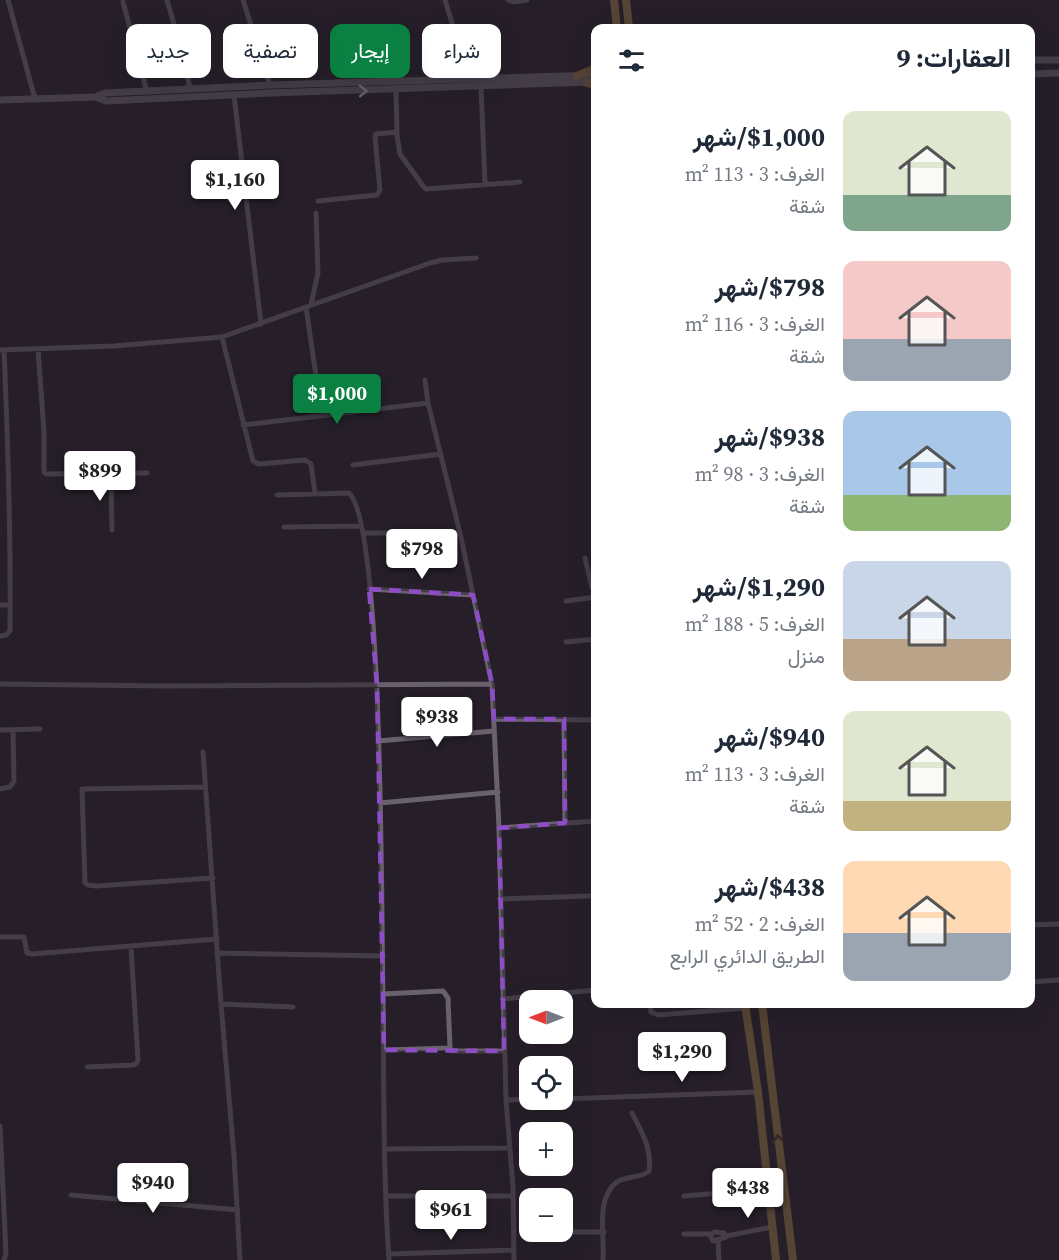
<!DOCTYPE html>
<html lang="ar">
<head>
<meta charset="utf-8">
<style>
  body { margin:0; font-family:"Source Serif 4",Vazirmatn,serif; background:#f2f2f3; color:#1f2937; direction:rtl; height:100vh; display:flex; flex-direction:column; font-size:22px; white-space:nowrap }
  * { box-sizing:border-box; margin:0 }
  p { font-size:20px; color:#747a83 }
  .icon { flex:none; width:33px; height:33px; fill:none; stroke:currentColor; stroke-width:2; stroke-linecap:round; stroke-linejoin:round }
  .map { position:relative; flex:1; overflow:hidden; direction:ltr }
  .drawer { position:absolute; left:591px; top:24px; width:444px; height:984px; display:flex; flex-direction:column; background:#fff; border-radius:12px; box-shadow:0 6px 24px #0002; direction:rtl }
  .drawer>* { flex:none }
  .top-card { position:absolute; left:18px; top:24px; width:483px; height:54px; direction:rtl; display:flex; gap:12px }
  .needle { width:39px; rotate:270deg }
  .fabs { position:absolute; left:519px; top:990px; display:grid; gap:12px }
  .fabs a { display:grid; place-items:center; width:54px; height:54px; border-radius:12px; background:#fff; box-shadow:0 6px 24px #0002; font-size:30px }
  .price { position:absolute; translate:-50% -51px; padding:0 14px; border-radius:6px; background:#fff; color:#222; font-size:20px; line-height:39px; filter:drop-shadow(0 2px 3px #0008) }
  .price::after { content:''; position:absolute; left:50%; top:36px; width:18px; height:14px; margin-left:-9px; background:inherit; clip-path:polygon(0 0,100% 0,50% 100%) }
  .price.current { background:#0b8043; color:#fff }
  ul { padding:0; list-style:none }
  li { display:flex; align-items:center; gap:18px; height:150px; padding:0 24px }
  li span { display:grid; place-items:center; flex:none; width:168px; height:120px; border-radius:12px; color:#555 }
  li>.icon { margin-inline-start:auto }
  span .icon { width:72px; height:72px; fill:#fffc; stroke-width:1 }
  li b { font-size:26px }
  h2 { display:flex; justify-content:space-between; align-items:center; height:72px; padding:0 24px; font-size:26px }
  .chip { padding:0 21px; border-radius:12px; background:#fff; box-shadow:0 6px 24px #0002; font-size:21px; line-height:54px }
  .chip.current { background:#0b8043; color:#fff }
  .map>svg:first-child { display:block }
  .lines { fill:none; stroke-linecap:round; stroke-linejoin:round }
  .minor { stroke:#69626d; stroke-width:5 }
  .secondary { stroke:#69626d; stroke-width:7 }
  .primary { stroke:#907142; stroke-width:8 }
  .oneway { stroke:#b5b0b8 }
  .oneway2 { stroke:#413323 }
  .marked { fill:none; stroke:#8d4dc4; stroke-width:4.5; stroke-dasharray:12 8; stroke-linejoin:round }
</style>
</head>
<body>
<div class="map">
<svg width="1059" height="1260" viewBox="0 0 1059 1260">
  <rect width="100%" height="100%" fill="#261f29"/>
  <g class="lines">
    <!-- minor -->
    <path class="minor" d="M8,0L35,99
      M167,0L184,59L190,89
      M243,0L270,85
      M445,0L469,79
      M508,0L514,2L527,0
      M123,2L147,92
      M481,87L485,184
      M396,90L397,136L400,154L423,186L426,189L520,182
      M234,95L261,324
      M318,201L377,195L380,190L375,137L376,134L397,132
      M311,305L318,273L316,213
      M306,307L317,383
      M222,337L253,461L259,464L305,460L311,464L315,493
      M38,349L44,432V472L46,474L147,473
      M0,350L114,346L222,337L430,263L442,260L476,258
      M425,380L428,403L460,533L492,684L499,828L506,1100L513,1187L514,1260
      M243,425L428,403
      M353,465L441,454
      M111,474L112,530
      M277,495L349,493C384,524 381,928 383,997C384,1084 383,1173 389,1260
      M284,527L361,526
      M363,533H460
      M585,558L592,588L596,589
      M369,589L473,595
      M566,601L596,597
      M0,605H10
      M0,636L6,635L10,631C11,537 8,444 4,350
      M566,642L596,639
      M0,684L166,686L492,684
      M494,719L596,720
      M564,719L565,823
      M0,730L40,729
      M378,741L494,731
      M203,752L221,1004L234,1156L240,1260
      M205,787L82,789L85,883L88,885L96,886L213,878
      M0,789L10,787L14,781L13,730
      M380,803L498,792
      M499,828L596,821
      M500,899L589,896
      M1030,925L1059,924
      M0,937H24L27,953L32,954L217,939
      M217,953L383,956
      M1030,982L1059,980
      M383,994L443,991L448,998L450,1048L452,1051H504
      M503,999L596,990
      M221,1004L293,1007
      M650,1004L651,1012L658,1015L746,1008
      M384,1050L450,1048
      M87,1067L132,1065L136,1064L138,1060L131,947
      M562,1099L758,1092
      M506,1100L530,1099
      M0,1126L6,1253L4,1260
      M386,1149L510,1148
      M71,1195L238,1210
      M387,1196H513
      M684,1196L768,1189
      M574,1232H604
      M715,1232L724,1233L726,1237L713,1241L710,1235Z
      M684,1234H711
      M726,1236L772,1227
      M718,1241L719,1260
      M388,1254L514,1250
      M603,1260C605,1236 595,1198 617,1182C627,1175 640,1179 649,1171C652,1149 642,1132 632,1113"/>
    <!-- secondary -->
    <path class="secondary" d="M1030,60H1059
      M1030,74L1059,73
      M95,97L105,93L270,85L596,75
      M0,100L95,97L106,101L270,93L590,82"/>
    <!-- primary -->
    <path class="primary" d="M614,0L617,28
      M626,0L629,28
      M577,76L596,68
      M587,83L596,85
      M745,1004L758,1092L776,1260
      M762,1004L793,1260"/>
  </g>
  <!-- one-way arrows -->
  <defs><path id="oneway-chevron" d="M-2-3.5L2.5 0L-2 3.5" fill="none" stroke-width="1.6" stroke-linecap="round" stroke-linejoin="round" transform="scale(1.5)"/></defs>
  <use class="oneway" href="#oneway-chevron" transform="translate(363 91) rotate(-1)"/>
  <use class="oneway2" href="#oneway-chevron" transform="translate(778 1139) rotate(-97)"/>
  <!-- marked area -->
  <path d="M0 0H1059V1260H0ZM369,589L473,595L492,684L494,719H564L565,823L499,828L504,1051L384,1050L377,684Z" fill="#261f29" fill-opacity=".55" fill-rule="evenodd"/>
  <path class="marked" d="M369,589L473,595L492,684L494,719H564L565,823L499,828L504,1051L384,1050L377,684Z"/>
</svg>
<div class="fabs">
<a><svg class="needle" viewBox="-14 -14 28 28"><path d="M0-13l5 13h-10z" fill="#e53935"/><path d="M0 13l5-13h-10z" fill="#747a83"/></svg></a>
<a><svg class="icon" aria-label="locate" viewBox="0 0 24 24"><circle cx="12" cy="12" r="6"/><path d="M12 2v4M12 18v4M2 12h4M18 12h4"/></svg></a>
<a>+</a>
<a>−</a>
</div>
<b class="price" style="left:235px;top:211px">$1,160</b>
<b class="price current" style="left:337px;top:425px">$1,000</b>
<b class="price" style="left:100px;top:502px">$899</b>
<b class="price" style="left:422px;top:580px">$798</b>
<b class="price" style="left:437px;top:748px">$938</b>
<b class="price" style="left:682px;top:1083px">$1,290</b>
<b class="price" style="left:153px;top:1214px">$940</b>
<b class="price" style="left:748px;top:1219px">$438</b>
<b class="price" style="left:451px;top:1241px">$961</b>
<div class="top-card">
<a class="chip">شراء</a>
<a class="chip current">إيجار</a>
<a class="chip">تصفية</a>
<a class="chip">جديد</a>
</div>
<section class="drawer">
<h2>العقارات: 9<svg class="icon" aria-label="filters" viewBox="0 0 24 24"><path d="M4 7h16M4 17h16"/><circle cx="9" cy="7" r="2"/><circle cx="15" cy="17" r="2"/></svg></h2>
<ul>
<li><span style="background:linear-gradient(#dfe7d0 70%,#7fa58c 0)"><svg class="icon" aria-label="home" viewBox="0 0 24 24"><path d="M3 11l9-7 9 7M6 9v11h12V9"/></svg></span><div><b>$1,000/شهر</b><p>الغرف: 3 · 113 m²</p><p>شقة</p></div></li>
<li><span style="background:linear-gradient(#f6c9c9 65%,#9aa5b1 0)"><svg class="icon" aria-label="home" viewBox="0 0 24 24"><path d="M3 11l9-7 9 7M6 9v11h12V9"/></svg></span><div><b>$798/شهر</b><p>الغرف: 3 · 116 m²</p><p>شقة</p></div></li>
<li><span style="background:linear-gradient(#a9c7e8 70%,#8fb573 0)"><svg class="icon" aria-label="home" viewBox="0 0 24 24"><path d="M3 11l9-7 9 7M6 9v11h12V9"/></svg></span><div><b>$938/شهر</b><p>الغرف: 3 · 98 m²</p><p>شقة</p></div></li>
<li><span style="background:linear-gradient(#c9d6e8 65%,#b9a48a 0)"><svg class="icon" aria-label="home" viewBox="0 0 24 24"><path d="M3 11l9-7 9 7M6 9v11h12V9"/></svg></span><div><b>$1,290/شهر</b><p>الغرف: 5 · 188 m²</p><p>منزل</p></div></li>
<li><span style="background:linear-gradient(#dfe7d0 75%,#c2b280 0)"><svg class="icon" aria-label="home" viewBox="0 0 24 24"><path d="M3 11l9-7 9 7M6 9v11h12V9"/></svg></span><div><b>$940/شهر</b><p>الغرف: 3 · 113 m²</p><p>شقة</p></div></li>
<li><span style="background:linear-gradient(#ffd9b3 60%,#9aa5b1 0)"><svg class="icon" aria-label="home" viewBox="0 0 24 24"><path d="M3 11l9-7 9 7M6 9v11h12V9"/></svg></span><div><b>$438/شهر</b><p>الغرف: 2 · 52 m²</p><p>الطريق الدائري الرابع</p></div></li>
</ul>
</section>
</div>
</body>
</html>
